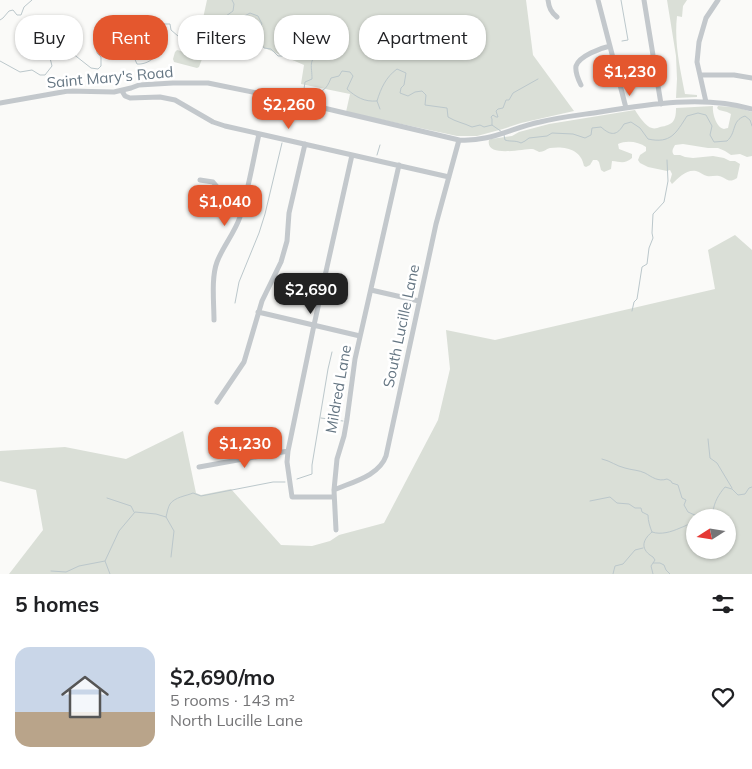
<!DOCTYPE html>
<html lang="en">
<head>
<meta charset="utf-8">
<style>
  body { margin:0; font-family:Mulish,sans-serif; background:#f6f6f6; color:#202124; height:100vh; display:flex; flex-direction:column; font-size:19px; white-space:nowrap }
  * { box-sizing:border-box; margin:0 }
  p { font-size:16px; color:#757577 }
  .icon { flex:none; width:28px; height:28px; fill:none; stroke:currentColor; stroke-width:2; stroke-linecap:round; stroke-linejoin:round }
  .map { position:relative; height:574px; overflow:hidden }
  .panel { display:flex; flex-direction:column; background:#fff; flex:1 }
  .panel>* { flex:none }
  .hud { position:absolute; left:15px; top:15px; width:500px; height:45px; display:flex; gap:10px }
  .needle { width:32px; rotate:258deg }
  .controls { position:absolute; left:686px; top:509px; display:grid; gap:10px }
  .controls a { display:grid; place-items:center; width:50px; height:50px; border-radius:50%; background:#fff; box-shadow:0 1px 4px #0004; font-size:25px }
  .price { position:absolute; translate:-50% -42px; padding:0 11px; border-radius:10px; background:#e4572e; color:#fff; font-size:16px; line-height:32px; filter:drop-shadow(0 1px 2px #0008) }
  .price::after { content:''; position:absolute; left:50%; top:30px; width:15px; height:11px; margin-left:-8px; background:inherit; clip-path:polygon(0 0,100% 0,50% 100%) }
  .price.current { background:#222; color:#fff }
  ul { padding:0; list-style:none }
  li { display:flex; align-items:center; gap:15px; height:125px; padding:0 15px }
  li span { display:grid; place-items:center; flex:none; width:140px; height:100px; border-radius:15px; color:#555 }
  li>.icon { margin-inline-start:auto }
  span .icon { width:60px; height:60px; fill:#fffc; stroke-width:1 }
  li b { font-size:21px }
  h2 { display:flex; justify-content:space-between; align-items:center; height:60px; padding:0 15px; font-size:21px }
  .chip { padding:0 18px; border-radius:20px; background:#fff; box-shadow:0 1px 4px #0004; font-size:18px; line-height:45px }
  .chip.current { background:#e4572e; color:#fff }
  .map>svg:first-child { display:block }
  .green { fill:#dadfd7; fill-rule:evenodd }
  .lines { fill:none; stroke-linecap:round; stroke-linejoin:round }
  .stream { stroke:#bbc7cb; stroke-width:1 }
  .minor { stroke:#c3c8cc; stroke-width:5 }
  .labels { text-anchor:middle; dominant-baseline:central; stroke-width:5; stroke-linejoin:round; paint-order:stroke }
  .street-label { font-size:15px; fill:#657683; stroke:#fff }
</style>
</head>
<body>
<div class="map">
<svg width="752" height="574" viewBox="0 0 752 574">
  <rect width="100%" height="100%" fill="#fafaf8"/>
  <!-- green -->
  <path class="green" d="M207,0H526L533,55L574,111L521,123L503,129L477,136H457L346,112L350,94L301,84L304,65L241,38L200,32Z
    M667,0H687L683,6L682,17L677,16C674,43 680,68 685,94L697,95V97L676,98L677,79L676,56Z
    M177,50L200,56L202,59L199,67L197,68L174,62L173,59L175,52Z
    M713,106C712,112 716,128 724,129C725,129 726,128 728,128L731,114L727,112L719,110L717,108L718,106L736,107L752,112V156L747,157L740,154L731,155L725,151L718,148H708L683,144L675,145C673,149 671,151 674,155H680L685,157L693,158L713,156L724,158L730,161H735L740,164L737,178C728,184 727,178 719,176C715,175 711,177 707,176C703,175 700,172 696,171C687,169 678,178 672,184L670,181L672,174L670,170L667,171L648,167L640,163L638,160L640,155L646,151V147C639,142 627,140 618,144L619,149L632,154V158C625,164 621,162 612,161L611,169L604,172L601,170L599,162L597,160H593L590,165L586,167L584,166C581,149 565,146 550,148C546,149 544,152 539,152C537,151 534,149 532,149C522,149 485,158 489,140L491,139L512,136L519,132L549,124L635,110C638,115 646,127 652,128C654,129 658,128 660,127C673,125 676,121 676,108Z
    M735,235L752,250V574H9L43,530L36,490L0,481V451L65,447L126,459L183,431L196,493L201,495L231,489L281,545L312,546L330,541L339,535L384,523L438,420L450,369L446,330L495,340L715,289L708,250ZM695,518H728V550H695Z"/>
  <g class="lines">
    <!-- stream -->
    <path class="stream" d="M621,0L628,40L622,41
      M226,16L233,11L234,4L232,0
      M0,20L3,18L9,11L13,10L17,15H21L24,7L32,0
      M0,61L20,72L32,70L40,75H45L52,66L50,58L52,52L59,55L72,53L91,68L98,69L101,66V57L97,53V44L101,43L107,44L115,41L125,51L132,53L137,64C147,65 162,56 157,43C156,39 152,37 149,34L150,30L164,24H170L171,30L178,36H187L193,43L202,42L205,35L211,34L220,29L221,19L226,16C236,19 242,18 250,13L258,16L262,24L255,33L254,38L260,42L264,48L271,49L278,56H285L294,47H316L319,49V53C308,61 312,66 312,79L305,82L304,89L309,94C322,92 326,91 331,78L339,76L342,71L350,72L353,76L347,89C356,97 364,102 377,101C381,88 386,77 397,69L406,73L404,85L401,88L400,93L408,96L415,92L422,91L426,95L425,105L447,108L448,117C456,122 464,123 472,127L480,125L484,127L492,125L502,132
      M377,101L380,109
      M278,109L288,111
      M290,112L299,114
      M492,125V119L491,117L493,115L496,117H498L496,111L498,109L503,108L506,100H509L513,93L538,79
      M504,135L505,140C511,142 515,140 521,143L525,141L529,138L547,136L552,133L573,134L585,138L591,135L592,128L601,127C611,136 617,136 624,124L631,122L640,128L648,139C671,144 676,133 687,116L698,113L706,115L712,126L710,135L714,142L727,141C737,132 731,121 745,116L750,120L752,126
      M377,155L380,145
      M235,303L239,282L259,233L265,214L282,143
      M632,311L634,302L637,299L642,267L647,264L649,248L653,238L652,233L653,214L664,202L668,181L667,160
      M321,418L343,421
      M708,439L710,458L717,463L732,488
      M602,459C611,461 616,466 625,468C631,470 639,470 645,473C652,477 658,482 667,479L671,481L672,483L678,485L682,498L686,500L684,505L688,512L697,516L700,512H713C714,502 719,494 725,487L732,489L738,495L745,494L749,488L752,487
      M297,479L312,474V465L328,369L332,352
      M107,498L131,506L134,512
      M590,501L610,497L617,503L629,504L635,508H641L642,512L648,515C648,521 650,527 652,532C661,535 671,532 680,528C686,526 689,523 695,523
      M713,512L716,518
      M728,528L730,534
      M652,532C641,541 641,550 653,557L655,560L653,563H660L664,565L666,570L670,574
      M171,557L174,531L166,517C167,513 168,507 170,504C175,497 186,496 193,493L201,496L273,482H285
      M51,571L66,572L79,566L105,561
      M110,574L105,561L119,531L135,512L156,514L166,517
      M613,574L615,566L623,564L635,550L643,548
      M653,574L651,566L653,563"/>
    <!-- minor -->
    <path class="minor" d="M548,0C549,8 551,12 557,17
      M598,0L626,108
      M644,0L661,104
      M700,75H734L752,78
      M581,85C578,79 575,72 576,66C579,56 601,48 610,46
      M122,91L125,96L130,98L160,97L175,100L213,122L225,126L449,177
      M706,102L697,62L699,42L706,18L718,0
      M0,103L68,91L114,92L131,88L139,85L173,83H208L277,97L459,140C490,142 511,128 540,122C560,117 580,115 600,112C649,104 704,95 752,109
      M200,180L213,182L224,195L228,197L244,201
      M371,290L419,301
      M258,312L360,336
      M214,320C214,303 211,278 217,262C223,246 234,234 240,217C248,191 253,161 259,134
      M217,402L244,362L262,301L281,262L287,241L289,213L305,144
      M199,467L288,451
      M334,490C352,482 379,476 386,456L436,224L459,140
      M334,497H292L287,462L288,451L314,325L352,155
      M336,530L334,490L337,459L344,436L347,419L355,359L399,165"/>
  </g>
  <g class="labels">
    <!-- street labels -->
    <g class="street-label">
      <text transform="translate(110 77) rotate(-5)">Saint Mary's Road</text>
      <text transform="translate(401 326) rotate(-78)">South Lucille Lane</text>
      <text transform="translate(338 389) rotate(-80)">Mildred Lane</text>
    </g>
  </g>
</svg>
<div class="controls">
<a><svg class="needle" viewBox="-14 -14 28 28"><path d="M0-13l5 13h-10z" fill="#e53935"/><path d="M0 13l5-13h-10z" fill="#757577"/></svg></a>
</div>
<b class="price" style="left:630px;top:97px">$1,230</b>
<b class="price" style="left:289px;top:130px">$2,260</b>
<b class="price" style="left:225px;top:227px">$1,040</b>
<b class="price current" style="left:311px;top:315px">$2,690</b>
<b class="price" style="left:245px;top:469px">$1,230</b>
<div class="hud">
<a class="chip">Buy</a>
<a class="chip current">Rent</a>
<a class="chip">Filters</a>
<a class="chip">New</a>
<a class="chip">Apartment</a>
</div>
</div>
<section class="panel">
<h2>5 homes<svg class="icon" aria-label="filters" viewBox="0 0 24 24"><path d="M4 7h16M4 17h16"/><circle cx="9" cy="7" r="2"/><circle cx="15" cy="17" r="2"/></svg></h2>
<ul>
<li><span style="background:linear-gradient(#c9d6e8 65%,#b9a48a 0)"><svg class="icon" aria-label="home" viewBox="0 0 24 24"><path d="M3 11l9-7 9 7M6 9v11h12V9"/></svg></span><div><b>$2,690/mo</b><p>5 rooms · 143 m²</p><p>North Lucille Lane</p></div><svg class="icon" aria-label="heart" viewBox="0 0 24 24"><path d="M12 20l-8-8c-3-5 5-10 8-4 3-6 11-1 8 4z"/></svg></li>
</ul>
</section>
</body>
</html>
